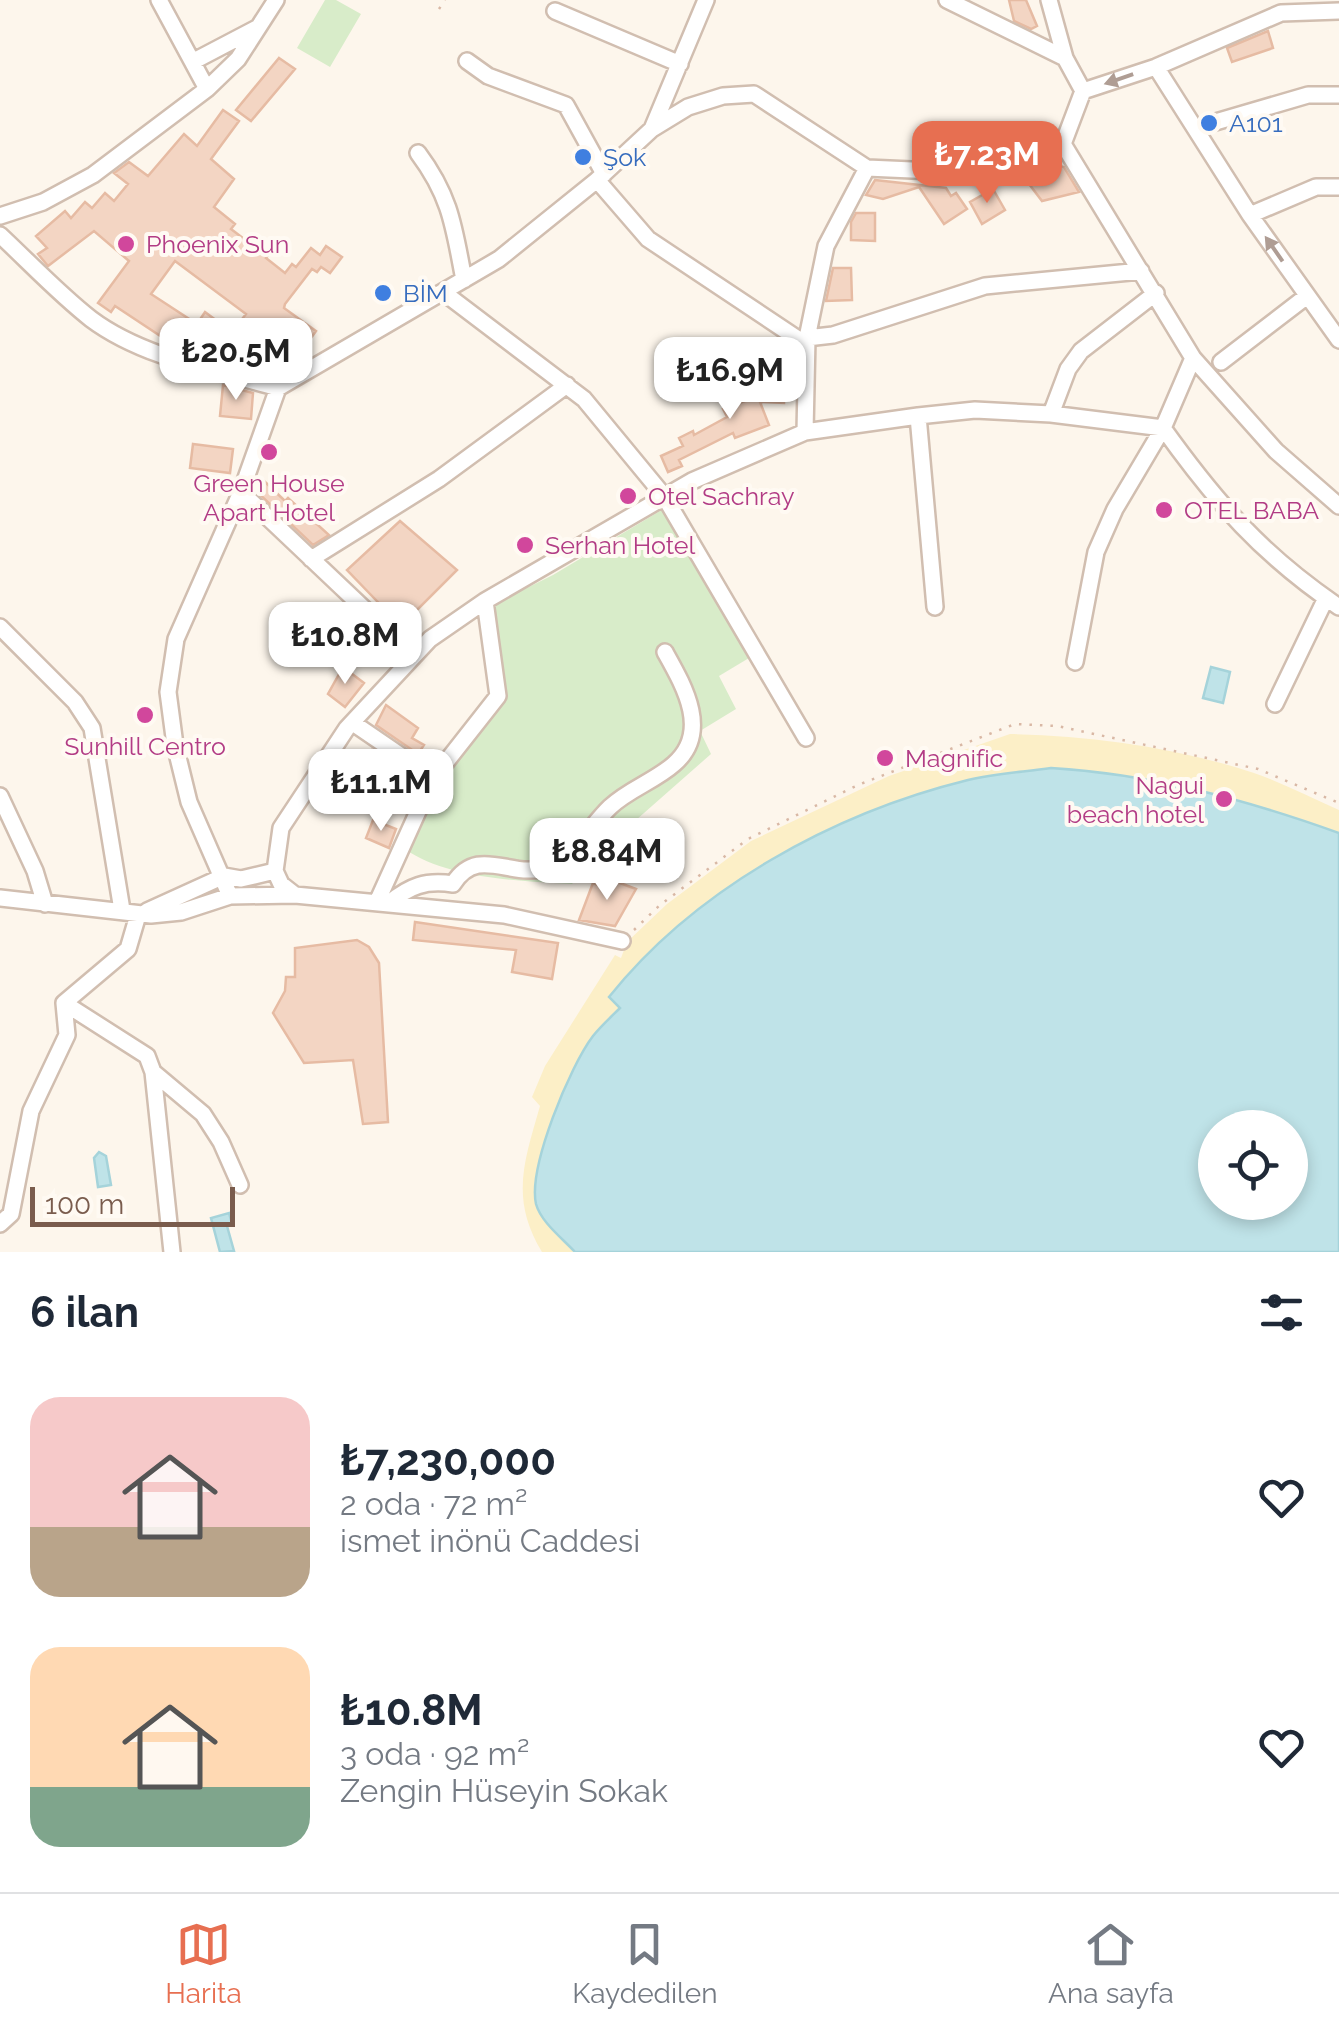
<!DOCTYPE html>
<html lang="tr">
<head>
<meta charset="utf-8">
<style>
  body { margin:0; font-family:Raleway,sans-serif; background:#f6f6f7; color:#1f2937; height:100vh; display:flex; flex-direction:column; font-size:38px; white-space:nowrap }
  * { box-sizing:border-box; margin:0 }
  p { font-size:32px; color:#747a83 }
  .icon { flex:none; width:55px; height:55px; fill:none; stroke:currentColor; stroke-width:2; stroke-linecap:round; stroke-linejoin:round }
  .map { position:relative; height:1252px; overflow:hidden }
  .panel { display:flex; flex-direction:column; background:#fff; flex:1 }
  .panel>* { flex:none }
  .fabs { position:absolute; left:1198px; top:1110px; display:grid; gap:20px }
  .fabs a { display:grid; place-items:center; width:110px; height:110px; border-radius:50%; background:#fff; box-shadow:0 5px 15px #0003; font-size:50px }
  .scale { position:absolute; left:30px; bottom:25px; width:205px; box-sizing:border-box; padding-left:10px; border:5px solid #7a5c4d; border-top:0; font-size:28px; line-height:35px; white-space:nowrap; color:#7a5c4d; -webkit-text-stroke:8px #fffaf3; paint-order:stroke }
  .price { position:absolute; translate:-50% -85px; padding:0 22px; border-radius:20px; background:#fff; color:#222; font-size:32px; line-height:65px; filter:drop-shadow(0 2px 5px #0008) }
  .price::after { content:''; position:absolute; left:50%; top:60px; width:30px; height:22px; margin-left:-15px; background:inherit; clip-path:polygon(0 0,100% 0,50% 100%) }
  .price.current { background:#e76f51; color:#fff }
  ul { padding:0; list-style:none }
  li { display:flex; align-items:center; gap:30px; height:250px; padding:0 30px }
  li span { display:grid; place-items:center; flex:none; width:280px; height:200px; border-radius:30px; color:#555 }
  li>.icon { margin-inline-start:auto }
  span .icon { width:120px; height:120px; fill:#fffc; stroke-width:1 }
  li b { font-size:42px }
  h2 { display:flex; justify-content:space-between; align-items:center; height:120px; padding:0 30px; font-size:42px }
  .tab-bar { display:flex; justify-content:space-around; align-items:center; height:140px; border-top:2px solid #e0e1e3; background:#fff; font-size:28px; color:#747a83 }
  .tab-bar a { display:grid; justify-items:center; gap:5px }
  .tab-bar .current { color:#e76f51 }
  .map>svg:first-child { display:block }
  .green { fill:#d8ecc9 }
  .sand { fill:#fcefc7 }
  .water { fill:#bfe3e8; stroke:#a5d3da; stroke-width:2.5; fill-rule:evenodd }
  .building { fill:#f3d5c3; stroke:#e6bba3; stroke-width:2.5; fill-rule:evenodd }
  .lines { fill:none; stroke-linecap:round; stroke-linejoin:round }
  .minor-casing { stroke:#d1beb0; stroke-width:20 }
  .path { stroke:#d9b8a5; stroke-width:2.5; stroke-dasharray:2.5 8; stroke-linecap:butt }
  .minor { stroke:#fff; stroke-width:15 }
  .oneway { fill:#af9d94 }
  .shop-dot { fill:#3f7fe0; stroke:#fffaf3; stroke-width:4 }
  .hotel-dot { fill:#d1479c; stroke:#fffaf3; stroke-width:4 }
  .labels { text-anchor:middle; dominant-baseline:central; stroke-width:8; stroke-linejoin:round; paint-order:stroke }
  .shop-label { font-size:25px; fill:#366cbe; stroke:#fffaf3; text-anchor:start }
  .hotel-label { font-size:25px; fill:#b23c85; stroke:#fffaf3; text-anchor:start }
</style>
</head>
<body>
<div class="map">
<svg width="1339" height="1252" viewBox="0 0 1339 1252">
  <rect width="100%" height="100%" fill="#fdf6ec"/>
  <!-- green -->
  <path class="green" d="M325,0H336L361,14L330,67L297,48Z
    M665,508L749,658L719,676L736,709L700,731L711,754L602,850L572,884C523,881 446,879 405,849L447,768L500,703L490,606L553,575Z"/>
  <!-- sand -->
  <path class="sand" d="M1010,734C1092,736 1176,747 1254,773C1283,783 1311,798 1339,810V833L1178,783L1051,768L970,779L911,797L843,824L776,859L718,894L660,941L609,996L620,1008L591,1038L572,1074L542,1216L575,1252H542C510,1199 524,1162 540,1106L532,1097L545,1066L615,955L621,958L627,942L667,904L751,841L889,776Z"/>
  <!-- water -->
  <path class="water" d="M1211,667L1230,672L1223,703L1203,698Z
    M1051,768C1151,774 1244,799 1339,833V1252H575C562,1238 541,1222 536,1204C528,1167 570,1066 593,1036C601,1026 611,1017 620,1008L609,997C696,888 834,813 968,780C995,773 1024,772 1051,768ZM1215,1128H1290V1202H1215Z
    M99,1152L106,1156L111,1185L98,1187L94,1158Z
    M229,1213L232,1224L227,1226L234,1251L220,1252L211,1218Z"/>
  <!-- building -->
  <path class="building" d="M1009,0H1026L1037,26L1031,29L1014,21Z
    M1268,31L1273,48L1232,62L1227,48Z
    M279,58L295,69L251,121L236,110Z
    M223,110L239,121L211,159L234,179L214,207L235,224L231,229L252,245L258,237L273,249L266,258L285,273L292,264L296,267L311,248L320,255L326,246L342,257L330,273L321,267L317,272L312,269L285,304L284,308L316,331L306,345L302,343L282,372L243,362L210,338L202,348L177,330L168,341L115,306L111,312L98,303L129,261L94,231L48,266L38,254L47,248L36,236L65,211L71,218L85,202L92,208L105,193L114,201L128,184L114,173L129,162L148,176L184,134L197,146ZM175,261L246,314L232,332L205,312L197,324L151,294Z
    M1048,163L1064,167L1079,192L1042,201L1023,176L1031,167Z
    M875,180L946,188L951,196L956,193L967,209L944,224L919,187L883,199L866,195Z
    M993,189L1005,210L982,224L970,202Z
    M856,213H875V241L851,240V222Z
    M833,268H851L852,300L826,301Z
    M771,340L781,356L761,367L752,351Z
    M754,377L771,378L770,384H784V403L760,402L769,425L735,438L733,433L679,460L682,466L668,472L661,456L683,446L679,438L693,431L694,435L727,417L723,409L753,398Z
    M223,385L253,393L251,419L220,416Z
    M193,444L233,449L230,473L190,468Z
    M263,480L285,501L288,498L329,535L313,545L254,489Z
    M400,521L457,570L401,626L347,570Z
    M357,621L376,641L351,664L336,647L341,643L339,638Z
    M343,667L364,683L345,707L328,694Z
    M386,705L418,728L412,738L424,745L418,754L376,725Z
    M372,750L395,771L367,809L341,793Z
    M373,820L396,829L389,848L366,838Z
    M612,880L636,889L615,926L579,920L593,883L608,889Z
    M415,922L558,943L552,979L512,972L516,950L413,940Z
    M357,940L369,947L379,963L388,1122L363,1124L353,1060L304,1063L273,1013L285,991L286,977H295V948Z"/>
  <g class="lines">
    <defs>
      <path id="minor" d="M159,0L207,89
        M947,0L1065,58
        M1049,0L1065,58L1083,91L1063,144
        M555,11L680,64
        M194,61L257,28
        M467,61L488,76L566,105L604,174
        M1156,67L1250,215L1339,340
        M1083,91L1156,67L1281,13L1339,11
        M1195,128L1308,95H1339
        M652,129L688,107L723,96L754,94L867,168L979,173L1063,144
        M1063,144L1193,358L1276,451L1339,506
        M418,153C451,197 454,228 464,280
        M597,180L648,239L798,339L833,335L985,286L1141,271
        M1250,215L1316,187H1339
        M0,216L43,202L93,175L207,89L238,59L276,0
        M0,235C30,263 59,294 91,319C143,358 216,370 278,388
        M443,292L584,399L664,496L806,738
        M1221,362L1307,296
        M1051,414L1068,369L1081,351L1156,293
        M918,416L935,607
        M1163,428C1216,502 1262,555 1339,607
        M805,432L807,338L826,246L867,168
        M241,492L413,655
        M311,559L439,479L567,385
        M0,627L75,702L92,728L122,910
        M1075,662L1096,552L1115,509L1163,428L1193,358
        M1275,704L1326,598
        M353,723L435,779
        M0,796L35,871L45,904
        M275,871L281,828L347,728L430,639L485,601L692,481L805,432L918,416L975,410L1051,414L1163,428
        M275,871L281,884L295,895L504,915L622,941
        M230,896L189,802L175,745L168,692L176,639L241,492L278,388L499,259L597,180L652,129L706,0
        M0,898L151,915L181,912L230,896L295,895
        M377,902L420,807L443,766L498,696L485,601
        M389,903C410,886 425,880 453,884C479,843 513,882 550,866C575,855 591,825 610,807C629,789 655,781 674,764C711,732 684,686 665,652
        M147,911L224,876L241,879L275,871
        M64,1003L147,1056L153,1072L203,1114L221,1142L240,1185
        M153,1072L172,1252
        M0,1224L11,1214L31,1111L67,1035L64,1003L128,949L138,915"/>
    </defs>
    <!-- minor casing -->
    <use href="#minor" class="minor-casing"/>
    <!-- path -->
    <path class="path" d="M439,9L445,0
      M634,930L660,905L748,839L858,785L1015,724L1057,726L1258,769L1339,803"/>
    <!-- minor -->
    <use href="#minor" class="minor"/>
  </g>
  <!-- one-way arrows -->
  <defs><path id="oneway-solid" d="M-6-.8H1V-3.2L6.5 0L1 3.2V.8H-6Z" transform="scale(2.5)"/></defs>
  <g class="oneway">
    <use href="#oneway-solid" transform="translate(1119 79) rotate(161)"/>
    <use href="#oneway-solid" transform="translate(1274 249) rotate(-125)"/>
  </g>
  <!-- markers -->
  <g class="shop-dot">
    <circle cx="1209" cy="123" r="10"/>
    <circle cx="583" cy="157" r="10"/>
    <circle cx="383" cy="293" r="10"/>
  </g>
  <g class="hotel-dot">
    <circle cx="126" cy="244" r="10"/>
    <circle cx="269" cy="452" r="10"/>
    <circle cx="628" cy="496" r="10"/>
    <circle cx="1164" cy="510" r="10"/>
    <circle cx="525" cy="545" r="10"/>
    <circle cx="145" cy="715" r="10"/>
    <circle cx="885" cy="758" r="10"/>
    <circle cx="1224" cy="799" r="10"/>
  </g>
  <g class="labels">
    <!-- shop labels -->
    <g class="shop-label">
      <text x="1229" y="123">A101</text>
      <text x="603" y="157">Şok</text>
      <text x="403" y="293">BİM</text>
    </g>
    <!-- hotel labels -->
    <g class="hotel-label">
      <text x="146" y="244">Phoenix Sun</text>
      <text x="269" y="483" text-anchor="middle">Green House<tspan x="269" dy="29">Apart Hotel</tspan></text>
      <text x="648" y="496">Otel Sachray</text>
      <text x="1184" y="510">OTEL BABA</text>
      <text x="545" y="545">Serhan Hotel</text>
      <text x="145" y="746" text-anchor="middle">Sunhill Centro</text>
      <text x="905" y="758">Magnific</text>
      <text x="1204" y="785" text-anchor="end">Nagui<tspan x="1204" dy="29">beach hotel</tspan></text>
    </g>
  </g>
</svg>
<div class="fabs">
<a><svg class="icon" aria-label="locate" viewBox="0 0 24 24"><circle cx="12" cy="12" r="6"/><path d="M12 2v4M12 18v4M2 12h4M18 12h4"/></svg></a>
</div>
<div class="scale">100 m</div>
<b class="price current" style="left:987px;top:206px">₺7.23M</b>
<b class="price" style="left:236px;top:403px">₺20.5M</b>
<b class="price" style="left:730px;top:422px">₺16.9M</b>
<b class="price" style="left:345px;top:687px">₺10.8M</b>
<b class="price" style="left:381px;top:834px">₺11.1M</b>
<b class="price" style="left:607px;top:903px">₺8.84M</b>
</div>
<section class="panel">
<h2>6 ilan<svg class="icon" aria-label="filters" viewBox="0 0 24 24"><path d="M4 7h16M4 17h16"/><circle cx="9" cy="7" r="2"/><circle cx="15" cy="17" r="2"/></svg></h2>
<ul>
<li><span style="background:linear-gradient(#f6c9c9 65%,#b9a48a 0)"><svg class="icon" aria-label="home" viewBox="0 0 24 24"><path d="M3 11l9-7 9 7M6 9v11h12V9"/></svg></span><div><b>₺7,230,000</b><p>2 oda · 72 m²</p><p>ismet inönü Caddesi</p></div><svg class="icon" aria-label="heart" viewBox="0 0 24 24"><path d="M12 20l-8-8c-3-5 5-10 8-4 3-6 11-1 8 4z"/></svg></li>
<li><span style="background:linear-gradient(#ffd9b3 70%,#7fa58c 0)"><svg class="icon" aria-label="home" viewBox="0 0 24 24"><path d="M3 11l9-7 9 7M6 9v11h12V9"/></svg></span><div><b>₺10.8M</b><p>3 oda · 92 m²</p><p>Zengin Hüseyin Sokak</p></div><svg class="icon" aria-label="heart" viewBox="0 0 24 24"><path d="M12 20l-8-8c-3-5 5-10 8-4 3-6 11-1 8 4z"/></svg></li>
</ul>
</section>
<nav class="tab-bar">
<a class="current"><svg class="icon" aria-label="map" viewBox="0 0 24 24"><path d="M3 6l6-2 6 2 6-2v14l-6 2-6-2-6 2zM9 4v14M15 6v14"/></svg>Harita</a>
<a><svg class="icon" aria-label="saved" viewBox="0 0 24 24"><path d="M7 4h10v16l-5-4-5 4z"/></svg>Kaydedilen</a>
<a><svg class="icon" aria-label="home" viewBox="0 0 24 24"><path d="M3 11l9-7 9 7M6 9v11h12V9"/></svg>Ana sayfa</a>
</nav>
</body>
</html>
